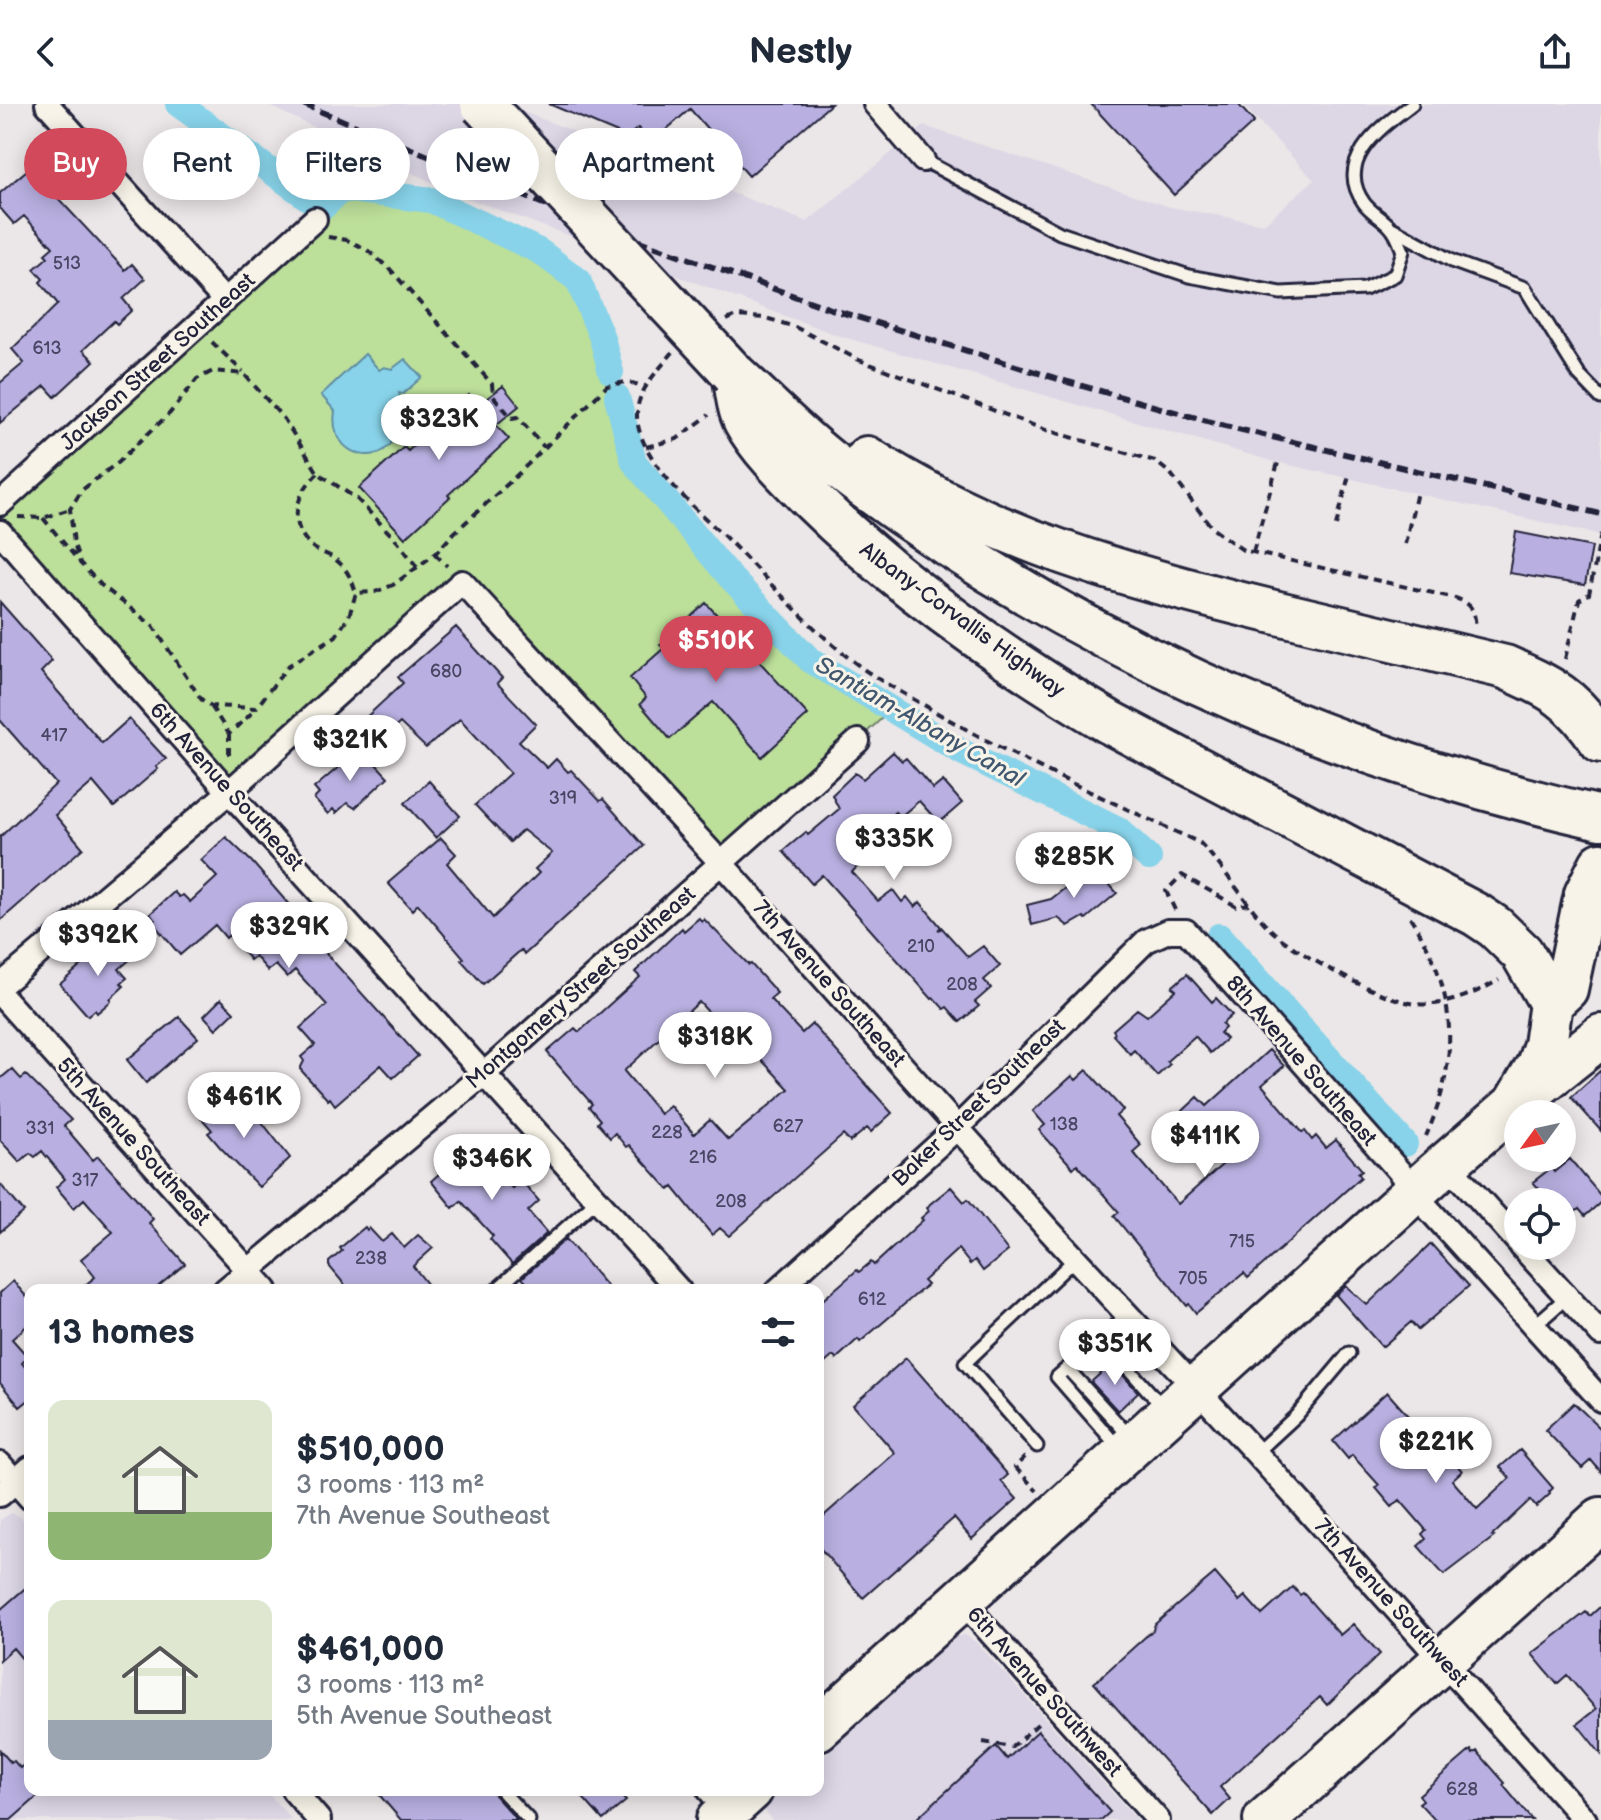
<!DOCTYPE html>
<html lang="en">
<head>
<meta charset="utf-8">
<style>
  body { margin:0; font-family:"Balsamiq Sans",sans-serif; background:#f6f6f7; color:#1f2937; height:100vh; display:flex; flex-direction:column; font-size:30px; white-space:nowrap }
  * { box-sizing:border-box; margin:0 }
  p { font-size:26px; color:#747a83 }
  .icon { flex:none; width:44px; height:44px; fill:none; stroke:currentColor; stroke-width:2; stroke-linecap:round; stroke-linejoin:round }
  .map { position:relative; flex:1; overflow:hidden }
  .side { position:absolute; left:24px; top:1180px; width:800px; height:512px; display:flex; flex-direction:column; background:#fff; border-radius:16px; box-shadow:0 4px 20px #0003 }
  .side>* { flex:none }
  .guide { position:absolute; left:24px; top:24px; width:800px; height:72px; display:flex; gap:16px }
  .needle { width:52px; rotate:237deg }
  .fabs { position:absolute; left:1504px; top:996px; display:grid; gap:16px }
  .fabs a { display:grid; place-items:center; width:72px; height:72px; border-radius:50%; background:#fff; box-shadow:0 4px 20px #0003; font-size:40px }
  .price { position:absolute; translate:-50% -68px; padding:0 18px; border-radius:28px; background:#fff; color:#222; font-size:26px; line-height:52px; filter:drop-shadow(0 2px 4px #0008) }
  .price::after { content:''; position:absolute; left:50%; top:48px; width:24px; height:18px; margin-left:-12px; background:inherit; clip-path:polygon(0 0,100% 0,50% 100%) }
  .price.selected { background:#d1495b; color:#fff }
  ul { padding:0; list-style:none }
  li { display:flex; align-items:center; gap:24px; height:200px; padding:0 24px }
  li span { display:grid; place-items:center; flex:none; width:224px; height:160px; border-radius:16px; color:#555 }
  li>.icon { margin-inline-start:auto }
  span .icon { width:96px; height:96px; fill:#fffc; stroke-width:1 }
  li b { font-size:34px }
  h2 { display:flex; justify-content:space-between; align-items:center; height:96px; padding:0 24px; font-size:34px }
  .tag { padding:0 28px; border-radius:36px; background:#fff; box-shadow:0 4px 20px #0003; font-size:28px; line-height:72px }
  .tag.selected { background:#d1495b; color:#fff }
  header { display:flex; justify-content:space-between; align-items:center; height:104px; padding:0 24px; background:#fff; font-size:36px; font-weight:700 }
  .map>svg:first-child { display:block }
  .built { fill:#dcd6e5 }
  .green { fill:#bcdf9a; stroke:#6f806a; stroke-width:2 }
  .water { fill:#88d3e9; stroke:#5f8ca3; stroke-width:2 }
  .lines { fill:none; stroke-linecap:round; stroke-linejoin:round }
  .canal { stroke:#88d3e9; stroke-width:26 }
  .building { fill:#b9b0e1; stroke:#22223b; stroke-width:2; fill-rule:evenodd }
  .lane-casing { stroke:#22223b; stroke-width:17 }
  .street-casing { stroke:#22223b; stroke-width:28 }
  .highway-casing { stroke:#22223b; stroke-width:48 }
  .path { stroke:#22223b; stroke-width:4; stroke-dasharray:8 6; stroke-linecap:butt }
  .lane { stroke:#f7f3e8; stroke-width:11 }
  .street { stroke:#f7f3e8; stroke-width:22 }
  .highway { stroke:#f7f3e8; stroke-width:42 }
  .rail { stroke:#22223b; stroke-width:6; stroke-dasharray:12 6; stroke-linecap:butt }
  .highway-bridge-casing { stroke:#22223b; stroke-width:48; stroke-linecap:butt }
  .highway-bridge { stroke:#f7f3e8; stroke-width:42 }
  .labels { text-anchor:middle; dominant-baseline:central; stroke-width:6; stroke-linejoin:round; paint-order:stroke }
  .number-label { font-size:18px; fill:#484664 }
  .street-label { font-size:22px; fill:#22223b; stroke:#f7f3e8 }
  .water-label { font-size:24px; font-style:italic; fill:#41576f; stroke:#f7f3e8 }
</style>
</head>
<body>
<header><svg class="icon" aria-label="back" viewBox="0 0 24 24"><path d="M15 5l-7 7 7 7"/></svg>Nestly<svg class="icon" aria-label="share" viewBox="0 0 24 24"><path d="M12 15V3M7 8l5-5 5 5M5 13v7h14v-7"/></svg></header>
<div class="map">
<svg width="1601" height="1716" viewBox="0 0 1601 1716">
  <rect width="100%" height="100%" fill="#ebe6e7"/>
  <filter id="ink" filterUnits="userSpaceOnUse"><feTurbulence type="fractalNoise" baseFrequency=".0125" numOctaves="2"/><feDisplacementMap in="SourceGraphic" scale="16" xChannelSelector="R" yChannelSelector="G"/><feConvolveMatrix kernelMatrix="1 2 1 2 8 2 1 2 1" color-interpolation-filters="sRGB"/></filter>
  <g filter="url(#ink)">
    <!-- built -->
    <path class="built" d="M265,0H503L807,118L924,22L1170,103L1264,120L1314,76L1242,0H1601V431L1272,357L837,231L459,91Z
      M12,1409L21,1413L30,1424V1686H265L292,1716H0V1416Z
      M965,1531L977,1539L1137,1716H772L763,1705L762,1698L772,1686H818V1657L956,1533Z"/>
    <!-- green -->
    <path class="green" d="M342,85L431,96L539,147L578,176L602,234L634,358L729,472L810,556L890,607L722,760L462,478L229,688L0,428V400Z"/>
    <!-- water -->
    <path class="water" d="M365,250L379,266L384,263L392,265L405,255L422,273L403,290L399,289L401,297H408L410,304L395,316L399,322C389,369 327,355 335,307L321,291Z"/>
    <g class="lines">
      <!-- canal -->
      <path class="canal" d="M178,0L322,104L342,85L431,96L539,147L578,176L602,234L611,268
        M617,293L634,358L729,472L810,556L960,647L1118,725L1149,754
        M1219,832L1405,1040"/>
    </g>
    <!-- building -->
    <path class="building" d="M549,0H831L749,72L690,5L651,39L638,24L627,33Z
      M1091,0H1238L1254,18L1174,91Z
      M33,61L58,90L56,92L125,166L132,160L145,175L123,195L132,206L117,220L114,217L83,246L94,257L55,293L45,282L0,319V279L24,259L12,245L58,200L40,178L43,175L34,165L48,153L45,150L53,143L24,112L14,120L0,104V89Z
      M503,282L519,302L496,321L509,335L448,391L450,393L405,434L359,384L404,343L408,347L469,291L478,301Z
      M1516,428L1592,443L1585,481L1509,469Z
      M0,498L52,557L41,568L102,639L129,615L166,655L156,663L158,665L114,703L93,678L55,711L83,744L0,817V733L56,680L0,616Z
      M706,499L808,611L762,653L713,598L670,635L640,600L646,594L630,574L664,544L660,541Z
      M456,523L502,574L497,579L536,620L519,637L547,664L556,655L568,668L571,666L600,697L603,695L644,742L525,850L521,846L483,880L461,856L464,854L418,800L412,806L388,779L441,734L456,750L447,759L493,814L539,769L535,765L552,749L523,726L510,738L475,701L510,669L460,615L426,644L400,619L379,638L361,618L403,579L398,573Z
      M361,644L388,673L355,704L347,699L336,709L333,705L328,710L314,695L319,690L314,684Z
      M893,648L902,657L906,654L933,685L943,677L962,699L939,719L919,697L900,713L895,708L856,745L866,754L852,768L878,797L893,786L902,798L907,793L915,803L920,798L941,823L938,826L942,824L968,853L983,842L1000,862L984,876L991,884L975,898L979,902L960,918L947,903L944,905L934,894L932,895L822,771L812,780L783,747L806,728L808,731L839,705L832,691L855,669L863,675Z
      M429,677L460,712L436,734L405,699Z
      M226,733L252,758L317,833L314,836L418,952L393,974L381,961L335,1001L330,994L328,996L300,965L304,957L301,953L315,941L300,924L327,901L295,866L287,873L276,861L268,867L255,852L250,856L229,831L226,834L215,821L180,851L152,818L155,816L150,810L174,788L179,793L183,791L190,798L217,773L201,756Z
      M1093,762L1117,789L1086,815L1084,813L1068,822L1058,814L1032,821L1027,801L1051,795Z
      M699,814L702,818L704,815L749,861L751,860L777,889L770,895L802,929L812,920L892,1009L871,1028L867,1024L850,1038L843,1031L729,1132L720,1124L712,1131L673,1083L669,1086L629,1041L626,1043L615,1029L610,1034L597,1019L600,1016L589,1003L592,1000L547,948L575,924L579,928L640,873L635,868L682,824L684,827ZM699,898L720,921L724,916L789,985L728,1036L710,1016L694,1030L670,1002L660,1010L624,967Z
      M114,833L133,853L119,865L127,874L121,879L124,882L110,895L111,897L97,909L95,906L88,912L60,880Z
      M1187,870L1212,898L1216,894L1232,911L1222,920L1225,924L1220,929L1226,935L1210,949L1195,932L1167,957L1170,960L1157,972L1134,946L1130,950L1113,931L1115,929L1113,926L1137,905L1147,912L1176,886L1172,883Z
      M221,895L234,908L216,925L204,912Z
      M179,913L198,934L146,979L127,956Z
      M1269,946L1284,962L1262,981L1302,1028L1305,1027L1312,1036L1316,1032L1326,1044L1336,1036L1362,1066L1358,1069L1361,1073L1248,1174L1244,1169L1196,1209L1189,1200L1187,1202L1114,1112L1119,1108L1077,1060L1073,1064L1039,1026L1045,1021L1033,1007L1072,972L1076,976L1087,966L1123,1006L1116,1012L1141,1041L1133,1048L1178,1100L1223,1060L1198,1033L1194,1037L1174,1015L1198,993L1207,1002Z
      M12,965L21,975L26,971L71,1016L64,1022L93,1056L98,1052L136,1094L153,1115L149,1119L185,1160L154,1186H79L95,1173L81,1155L113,1128L84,1095L74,1104L56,1083L65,1075L42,1047L35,1053L30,1049L20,1058L0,1036V975Z
      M1601,966V1027L1571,993Z
      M217,991L236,1012L245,1003L256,1015L258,1013L290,1054L259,1083L220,1043L208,1029L212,1026L197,1009Z
      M472,1040L512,1084L521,1076L539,1097L528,1107L547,1129L512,1160L490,1135L493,1132L461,1097L453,1104L431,1077L440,1069L438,1066Z
      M1570,1055L1601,1092V1098L1585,1112L1579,1105L1568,1114L1562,1107V1098H1550L1533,1078L1551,1064L1554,1068Z
      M0,1080L24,1108L0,1128Z
      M951,1083L964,1098L968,1095L1008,1147L983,1167L975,1156L970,1160L958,1145L923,1177L927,1181L860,1238L858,1235L836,1255L833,1252L818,1265V1200L857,1166L859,1168L871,1158L874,1161L923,1116L921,1114L929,1107L927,1104L930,1100Z
      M365,1123L367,1126L369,1124L382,1138L392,1130L404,1144L418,1131L433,1144L413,1162L432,1186H349L329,1162V1158L342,1147L340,1144Z
      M566,1135L610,1186H533L522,1174Z
      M1431,1140L1469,1182L1418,1226L1411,1218L1382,1243L1336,1191L1346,1182L1367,1201Z
      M13,1177L30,1197V1219L12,1235L28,1253L22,1259L30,1269V1295L20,1303L0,1279V1189Z
      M906,1254L1008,1371L1001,1377L1017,1395L972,1435L954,1414L863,1494L818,1442V1417L895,1349L853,1301Z
      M1112,1259L1138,1288L1118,1307L1091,1278Z
      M1387,1288L1416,1321L1405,1332L1429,1360L1445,1346L1462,1367L1452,1376L1477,1405L1510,1374L1500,1363L1520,1346L1553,1384L1549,1388L1550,1390L1536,1403L1530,1396L1492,1432L1494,1433L1444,1471L1418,1442L1426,1435L1422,1430L1426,1426L1400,1396L1392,1403L1376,1384L1379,1381L1352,1351L1348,1355L1333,1337Z
      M1574,1299L1601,1325V1368L1591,1356L1582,1364L1545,1326Z
      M1215,1469L1239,1497L1245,1492L1262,1511L1293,1483L1300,1491L1303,1489L1340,1531L1353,1520L1380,1550L1327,1601L1320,1593L1220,1683L1230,1695L1213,1711L1094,1579L1153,1526L1155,1520Z
      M30,1480V1564L13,1544L0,1556V1506Z
      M1601,1502V1650L1577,1620L1596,1605L1567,1571L1557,1580L1532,1550L1586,1508L1590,1512Z
      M1038,1627L1110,1708L1101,1716H915L996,1642L1007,1655Z
      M0,1646L11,1659L14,1657L20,1664L30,1656V1686H45L11,1716H0Z
      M1471,1646L1473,1650L1477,1647L1505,1679L1503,1681L1532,1716H1435L1419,1699L1423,1696L1419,1691Z
      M375,1686H493L495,1692L517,1716H401Z
      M576,1686H615L626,1697L603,1716Z"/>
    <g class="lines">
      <defs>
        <path id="lane" d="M923,56L1060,129L1189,172L1281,189L1365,185L1395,171L1403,147C1400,140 1397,131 1392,125C1385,115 1372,110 1364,99C1333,56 1382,23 1412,0
          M1392,124L1454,158L1525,184L1579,271L1601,294
          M496,1186L597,1096
          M1534,1222L1567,1193
          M1101,1234L1162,1302
          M1067,1264L1131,1334
          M1037,1342L965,1259L1075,1155
          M1118,1343L1057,1273L1127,1211
          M1256,1349L1296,1312L1349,1249
          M501,1686L529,1716"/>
        <path id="street" d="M47,0L225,197
          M875,0L923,56
          M0,400L315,115
          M0,428L229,688L679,1186
          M0,882L229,688L462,478L722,760L1046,1123L1256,1349L1585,1716
          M0,890L266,1186
          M1447,1059L1518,1138
          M1521,1142L1601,1230
          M225,1186L484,970L858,637
          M778,1186L957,1024L1146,837L1168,827H1186L1399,1067L1414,1089L1601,1296
          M0,1360L30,1394
          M0,1391L30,1364
          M961,1496L1158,1716
          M293,1686L319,1716
          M709,1686L728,1707"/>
        <path id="highway" d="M734,270C737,284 738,304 745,317C760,345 789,373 812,396C899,482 1003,555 1109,618L1477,811L1495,823L1522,849L1551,899L1545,941L1538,961L1514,1001
          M734,270C766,299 798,333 832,359C1059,532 1323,652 1601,714
          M867,354C995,436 1128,473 1274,508C1351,527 1428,545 1505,563C1552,584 1572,593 1601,637
          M1551,899L1566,885L1586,790L1601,760
          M818,1625L1432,1072L1514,1001L1601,932
          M718,1716L751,1686
          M1265,1716L1601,1415"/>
      </defs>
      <!-- lane casing -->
      <use href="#lane" class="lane-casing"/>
      <!-- street casing -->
      <use href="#street" class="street-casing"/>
      <!-- highway casing -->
      <use href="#highway" class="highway-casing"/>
      <!-- path -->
      <path class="path" d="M328,133L347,136L366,145L390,165L492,280L493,292L512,314L518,313L544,343
        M727,216L735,212L766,214L795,223L859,256L1046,326L1155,357L1171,370L1213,425L1243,446L1455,494C1472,500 1474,505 1476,523
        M212,238L243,268
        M673,248C659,266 637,286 637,310C636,352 693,403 722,430C768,475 810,526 862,564C883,579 907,591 929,604C1017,656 1108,696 1200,739C1226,766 1244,798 1270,825C1294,849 1383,897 1417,900C1445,903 1476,889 1499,876
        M646,343L677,335L709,311
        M318,369C295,390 286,423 315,445C320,448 327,450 332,453C345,461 352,475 356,489
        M18,413L43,414L70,405
        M43,414L77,455
        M1336,422L1349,371
        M1405,440L1417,388
        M1253,448L1279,355
        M435,450L447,462
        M417,463L398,438L357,395L318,369L284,315L244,270L213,267L197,275L170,309L117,359L82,386L70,405L74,440L80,459L101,481L153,522L201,595L211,602L256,604L288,562L336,532L349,512L356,489L375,488L393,481L435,450L454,429L512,376L607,282L625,278L645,282
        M1565,555L1579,496L1589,490L1601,430
        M211,602L229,630L256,605
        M229,651V630
        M1175,806L1166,787L1182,771L1236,802L1249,800
        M1410,813C1457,885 1461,954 1426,1032
        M1025,1353L1015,1363L1037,1387
        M983,1638L1012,1643L1040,1618"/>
      <!-- lane -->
      <use href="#lane" class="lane"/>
      <!-- street -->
      <use href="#street" class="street"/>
      <!-- highway -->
      <use href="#highway" class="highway"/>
      <!-- rail -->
      <path class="rail" d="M303,0L594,121L831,205L1068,278L1225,322L1601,410"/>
      <defs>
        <path id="highway-bridge" d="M482,0L734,270"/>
      </defs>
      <!-- highway-bridge casing -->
      <use href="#highway-bridge" class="highway-bridge-casing"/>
      <!-- highway-bridge -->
      <use href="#highway-bridge" class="highway-bridge"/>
    </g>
  </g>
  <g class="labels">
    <!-- number labels -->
    <g class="number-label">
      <text x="67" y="159">513</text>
      <text x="47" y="244">613</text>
      <text x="446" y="567">680</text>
      <text x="54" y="631">417</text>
      <text x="563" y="694">319</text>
      <text x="921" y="842">210</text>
      <text x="962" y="880">208</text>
      <text x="1064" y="1020">138</text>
      <text x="788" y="1022">627</text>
      <text x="40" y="1024">331</text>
      <text x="667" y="1028">228</text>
      <text x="703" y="1053">216</text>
      <text x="85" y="1076">317</text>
      <text x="731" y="1097">208</text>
      <text x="1242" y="1137">715</text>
      <text x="371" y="1154">238</text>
      <text x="1193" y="1174">705</text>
      <text x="872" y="1195">612</text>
      <text x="1462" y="1685">628</text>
    </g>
    <!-- street labels -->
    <g class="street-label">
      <text transform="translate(158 258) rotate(-42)">Jackson Street Southeast</text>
      <text transform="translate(962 516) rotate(36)">Albany-Corvallis Highway</text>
      <text transform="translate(226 683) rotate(48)">6th Avenue Southeast</text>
      <text transform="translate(829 880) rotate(48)">7th Avenue Southeast</text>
      <text transform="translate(581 884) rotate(-41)">Montgomery Street Southeast</text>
      <text transform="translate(1301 957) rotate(49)">8th Avenue Southeast</text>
      <text transform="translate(979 999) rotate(-44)">Baker Street Southeast</text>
      <text transform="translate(133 1038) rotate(48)">5th Avenue Southeast</text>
      <text transform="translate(1391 1499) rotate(48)">7th Avenue Southwest</text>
      <text transform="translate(1044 1588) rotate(48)">6th Avenue Southwest</text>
    </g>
    <!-- water labels -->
    <g class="water-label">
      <text transform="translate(920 618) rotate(30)">Santiam-Albany Canal</text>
    </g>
  </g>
</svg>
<div class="fabs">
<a><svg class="needle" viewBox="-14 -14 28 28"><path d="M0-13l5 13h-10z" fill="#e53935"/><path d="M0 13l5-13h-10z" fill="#747a83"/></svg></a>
<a><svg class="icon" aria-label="locate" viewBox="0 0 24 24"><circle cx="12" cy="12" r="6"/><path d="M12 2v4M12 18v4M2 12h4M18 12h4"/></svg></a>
</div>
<b class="price" style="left:439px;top:358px">$323K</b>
<b class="price selected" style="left:716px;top:580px">$510K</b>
<b class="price" style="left:350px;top:679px">$321K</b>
<b class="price" style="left:894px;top:778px">$335K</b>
<b class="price" style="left:1074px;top:796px">$285K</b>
<b class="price" style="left:289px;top:866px">$329K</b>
<b class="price" style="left:98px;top:874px">$392K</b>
<b class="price" style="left:715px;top:976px">$318K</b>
<b class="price" style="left:244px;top:1036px">$461K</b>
<b class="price" style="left:1205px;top:1075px">$411K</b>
<b class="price" style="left:492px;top:1098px">$346K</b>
<b class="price" style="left:1115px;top:1283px">$351K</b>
<b class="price" style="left:1436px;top:1381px">$221K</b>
<div class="guide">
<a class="tag selected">Buy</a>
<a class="tag">Rent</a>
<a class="tag">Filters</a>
<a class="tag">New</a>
<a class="tag">Apartment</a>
</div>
<section class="side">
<h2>13 homes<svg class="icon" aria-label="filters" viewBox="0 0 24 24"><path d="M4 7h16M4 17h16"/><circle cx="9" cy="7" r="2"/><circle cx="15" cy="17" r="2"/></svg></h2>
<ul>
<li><span style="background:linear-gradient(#dfe7d0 70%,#8fb573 0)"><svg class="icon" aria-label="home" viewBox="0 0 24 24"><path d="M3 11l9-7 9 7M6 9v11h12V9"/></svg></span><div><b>$510,000</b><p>3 rooms · 113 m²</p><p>7th Avenue Southeast</p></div></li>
<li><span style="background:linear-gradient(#dfe7d0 75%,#9aa5b1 0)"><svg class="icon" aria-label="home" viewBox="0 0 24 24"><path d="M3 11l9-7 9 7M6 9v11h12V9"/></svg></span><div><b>$461,000</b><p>3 rooms · 113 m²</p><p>5th Avenue Southeast</p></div></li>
</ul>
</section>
</div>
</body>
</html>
